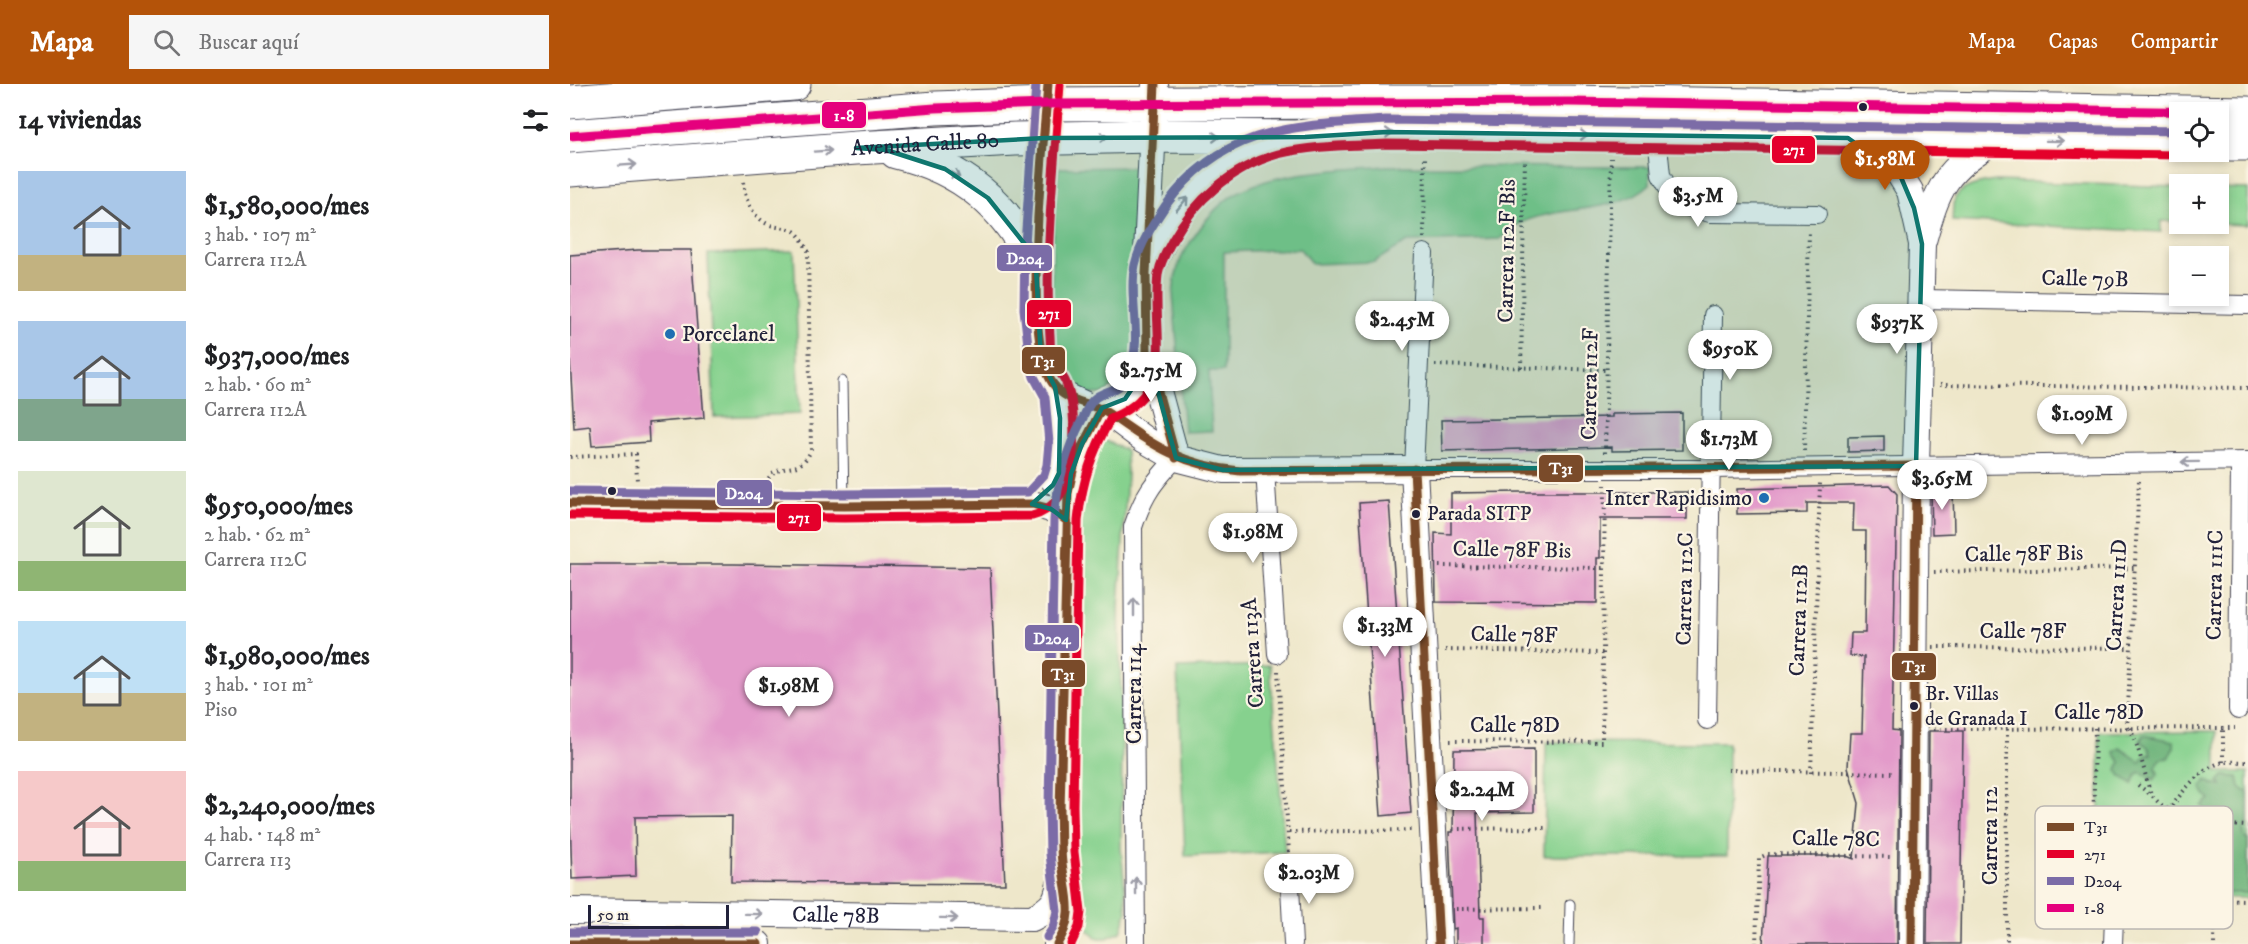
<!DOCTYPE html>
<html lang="es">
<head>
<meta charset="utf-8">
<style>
  body { margin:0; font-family:"IM FELL DW Pica",serif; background:#f6f6f6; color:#202124; height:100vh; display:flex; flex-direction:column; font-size:22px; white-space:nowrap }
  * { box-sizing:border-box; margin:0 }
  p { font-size:20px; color:#757577 }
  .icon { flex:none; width:33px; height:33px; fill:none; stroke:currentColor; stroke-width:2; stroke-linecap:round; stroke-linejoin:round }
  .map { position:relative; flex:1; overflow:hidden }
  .sheet { display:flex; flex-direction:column; background:#fff; width:570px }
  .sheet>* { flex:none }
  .tools { position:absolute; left:1599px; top:18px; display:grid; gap:12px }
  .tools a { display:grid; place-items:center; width:60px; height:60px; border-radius:0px; background:#fff; box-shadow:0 3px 9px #0003; font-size:30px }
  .scale { position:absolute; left:18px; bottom:15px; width:141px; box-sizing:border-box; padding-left:6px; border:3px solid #22223b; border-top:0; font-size:16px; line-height:21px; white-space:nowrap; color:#22223b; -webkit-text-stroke:4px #fcf5e5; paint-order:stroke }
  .price { position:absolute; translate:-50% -51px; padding:0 14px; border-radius:21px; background:#fff; color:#222; font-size:20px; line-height:39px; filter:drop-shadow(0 2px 3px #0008) }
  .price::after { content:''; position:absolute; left:50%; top:36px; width:18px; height:14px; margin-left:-9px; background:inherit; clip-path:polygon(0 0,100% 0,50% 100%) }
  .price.selected { background:#b45309; color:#fff }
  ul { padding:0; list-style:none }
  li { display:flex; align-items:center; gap:18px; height:150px; padding:0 18px }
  li span { display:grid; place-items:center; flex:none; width:168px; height:120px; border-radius:0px; color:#555 }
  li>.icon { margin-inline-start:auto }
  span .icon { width:72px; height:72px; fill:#fffc; stroke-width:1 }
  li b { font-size:26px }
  h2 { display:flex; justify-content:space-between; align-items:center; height:72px; padding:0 18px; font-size:26px }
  header { display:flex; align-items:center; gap:36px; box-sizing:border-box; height:84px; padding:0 30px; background:#b45309; color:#fff }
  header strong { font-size:28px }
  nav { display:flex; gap:33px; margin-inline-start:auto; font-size:21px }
  .search { width:420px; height:54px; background:#f6f6f6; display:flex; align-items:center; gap:15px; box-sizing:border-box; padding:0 21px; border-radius:0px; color:#757577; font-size:22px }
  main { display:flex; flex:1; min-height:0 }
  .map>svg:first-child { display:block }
  .green { fill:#86d18e; stroke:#547a64; stroke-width:1.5 }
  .forest { fill:#6cb379; stroke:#476a5a; stroke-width:1.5 }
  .building { fill:#e39bca }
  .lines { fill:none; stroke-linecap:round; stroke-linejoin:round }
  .lane-casing { stroke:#414050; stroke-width:11 }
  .street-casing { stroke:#414050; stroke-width:20 }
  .secondary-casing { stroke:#414050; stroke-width:28 }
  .highway-casing { stroke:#414050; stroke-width:35 }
  .path { stroke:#414050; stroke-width:4; stroke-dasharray:1.5 4.5; stroke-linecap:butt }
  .lane { stroke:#fff; stroke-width:9 }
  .street { stroke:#fff; stroke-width:18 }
  .secondary { stroke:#fff; stroke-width:26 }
  .highway { stroke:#fff; stroke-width:33 }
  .bus-1-casing { stroke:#fcf5e5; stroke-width:14 }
  .bus-2-casing { stroke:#fcf5e5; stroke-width:14 }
  .bus-3-casing { stroke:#fcf5e5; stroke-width:14 }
  .bus-4-casing { stroke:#fcf5e5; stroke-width:14 }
  .bus-1 { stroke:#7a4b2a; stroke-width:9 }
  .bus-2 { stroke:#e4002b; stroke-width:9 }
  .bus-3 { stroke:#7b6ca7; stroke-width:9 }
  .bus-4 { stroke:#e5007d; stroke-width:9 }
  .oneway { stroke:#9c9ca7 }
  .marked { fill:#0f766e; fill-opacity:0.2; stroke:#0f766e; stroke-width:4.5; stroke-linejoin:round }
  .bus-dot { fill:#22223b; stroke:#fcf5e5; stroke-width:2 }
  .poi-dot { fill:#1f6fb2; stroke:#fcf5e5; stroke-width:2 }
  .labels { text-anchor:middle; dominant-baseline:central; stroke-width:4.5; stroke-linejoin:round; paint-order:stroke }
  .bus-label { font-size:20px; fill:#22223b; stroke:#fcf5e5; text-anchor:start }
  .street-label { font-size:22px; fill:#22223b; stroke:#fcf5e5 }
  .poi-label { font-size:22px; fill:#22223b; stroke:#fcf5e5; text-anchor:start }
  .key { fill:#fcf5e5; stroke:#bbb6b2; stroke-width:1.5 }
  .key-label { font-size:16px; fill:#22223b }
  .line-badge { stroke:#fcf5e5; stroke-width:2 }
  .badge-label { font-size:16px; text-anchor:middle; font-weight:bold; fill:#fff }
</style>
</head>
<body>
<header>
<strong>Mapa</strong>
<div class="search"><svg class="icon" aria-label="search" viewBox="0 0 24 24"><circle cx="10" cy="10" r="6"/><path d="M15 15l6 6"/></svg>Buscar aquí</div>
<nav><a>Mapa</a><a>Capas</a><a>Compartir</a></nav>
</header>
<main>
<section class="sheet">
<h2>14 viviendas<svg class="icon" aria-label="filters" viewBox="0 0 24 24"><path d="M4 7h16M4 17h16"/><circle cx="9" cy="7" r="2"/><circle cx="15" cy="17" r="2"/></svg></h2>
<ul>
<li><span style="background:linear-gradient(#a9c7e8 70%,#c2b280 0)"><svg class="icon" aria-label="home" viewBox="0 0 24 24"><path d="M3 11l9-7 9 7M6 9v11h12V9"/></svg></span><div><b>$1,580,000/mes</b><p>3 hab. · 107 m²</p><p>Carrera 112A</p></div></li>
<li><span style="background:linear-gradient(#a9c7e8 65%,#7fa58c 0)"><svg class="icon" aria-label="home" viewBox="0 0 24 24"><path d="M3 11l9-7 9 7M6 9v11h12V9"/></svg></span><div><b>$937,000/mes</b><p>2 hab. · 60 m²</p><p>Carrera 112A</p></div></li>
<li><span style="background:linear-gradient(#dfe7d0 75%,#8fb573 0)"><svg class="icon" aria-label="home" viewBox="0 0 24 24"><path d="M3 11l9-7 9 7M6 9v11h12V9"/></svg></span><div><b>$950,000/mes</b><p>2 hab. · 62 m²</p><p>Carrera 112C</p></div></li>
<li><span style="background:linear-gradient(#bfe0f5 60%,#c2b280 0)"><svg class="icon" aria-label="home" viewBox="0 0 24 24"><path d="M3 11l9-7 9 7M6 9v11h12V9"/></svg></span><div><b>$1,980,000/mes</b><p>3 hab. · 101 m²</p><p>Piso</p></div></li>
<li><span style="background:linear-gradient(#f6c9c9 75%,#8fb573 0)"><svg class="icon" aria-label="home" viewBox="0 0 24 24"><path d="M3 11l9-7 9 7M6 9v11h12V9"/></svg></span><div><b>$2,240,000/mes</b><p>4 hab. · 148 m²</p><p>Carrera 113</p></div></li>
</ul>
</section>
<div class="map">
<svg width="1678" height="860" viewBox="0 0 1678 860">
  <rect width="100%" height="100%" fill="#fcf5e5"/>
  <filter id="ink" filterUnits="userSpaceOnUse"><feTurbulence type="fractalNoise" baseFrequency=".0167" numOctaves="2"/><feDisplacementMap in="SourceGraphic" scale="12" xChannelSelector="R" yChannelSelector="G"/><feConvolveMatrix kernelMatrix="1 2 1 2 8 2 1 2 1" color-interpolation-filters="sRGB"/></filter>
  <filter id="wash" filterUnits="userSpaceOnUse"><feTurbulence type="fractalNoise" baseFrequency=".008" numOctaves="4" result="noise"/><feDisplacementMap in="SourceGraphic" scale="24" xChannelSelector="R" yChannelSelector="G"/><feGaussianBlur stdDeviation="1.35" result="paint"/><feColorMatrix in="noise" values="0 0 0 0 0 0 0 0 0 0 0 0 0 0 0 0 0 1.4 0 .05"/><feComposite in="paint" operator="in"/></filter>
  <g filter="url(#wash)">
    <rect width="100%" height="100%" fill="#eee7ca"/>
    <!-- green -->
    <path class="green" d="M816,82L1080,83V100C1046,132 988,120 948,140C941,143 935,150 930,155L837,158L804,178L742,180L730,165L654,168V287H639L642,347L614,348L603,210C606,181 611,171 628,147C637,134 649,120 663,111C705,86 768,87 816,82Z
      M566,83L563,152L565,258L562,279L548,301L531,310H514L501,300L490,291L483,275L481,245L482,163L488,84Z
      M1426,97L1609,103V138L1591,137V148L1382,137C1383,131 1382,123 1384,117C1388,102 1413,99 1426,97Z
      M1649,104L1678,105V141L1647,140Z
      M224,167L230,330L144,333L138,170Z
      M532,355L556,366L557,391L549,524L552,654L551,763L557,828L551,848L537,854H526L516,844L512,828L504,772L501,710L506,645V461L517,386Z
      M700,581L715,768L615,772L607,584Z
      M1647,647V688H1678V814L1565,812V774H1529V648Z
      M976,658L1158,659L1157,772H974Z"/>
    <!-- forest -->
    <path class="forest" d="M1574,651L1604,657V664L1598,674L1590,675L1586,683L1588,690L1584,696L1571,688L1567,690L1563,700L1551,692L1547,686L1550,678L1544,668L1550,664L1566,675L1569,679L1575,672L1581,670L1578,663L1570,657Z
      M1653,692L1668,693L1670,703L1678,709V736L1673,746L1675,755H1678V809H1652L1647,804L1655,793L1643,777L1653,762H1661V758L1656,756L1652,750L1654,746L1650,734L1639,736V728L1632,722L1640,715L1635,711L1631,703L1636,696L1644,701L1652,702L1648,698Z"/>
    <g id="blocks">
      <!-- building -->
      <path class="building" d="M68,166H121L134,334L78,339L79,358L22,362L20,342L4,344L0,275V171Z
        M1112,329V366L1042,367V363L872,367L871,336L1042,333V330Z
        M1314,352V367L1278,368V353Z
        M1319,401L1327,410L1322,646L1329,647L1327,860H1193L1198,772H1276L1284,775L1289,719L1278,683L1280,649H1292L1294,573L1280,572L1281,549H1295L1296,447H1283L1284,419H1237V429L1167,430V405Z
        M1361,404H1383L1384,449L1362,450Z
        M951,408H1117V435H1030V474H1027V519L866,518L865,449L881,450V409Z
        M819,417L841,729L811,732L789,419Z
        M0,480H163L420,484L435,800L161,798L162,732L65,733L66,792L2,795L0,734Z
        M1359,647H1393L1390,860H1357Z
        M964,665V728L907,729L910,833H914V860H886V844L883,845L879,748H883L884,666Z"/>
    </g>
  </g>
  <g filter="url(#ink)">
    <use href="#blocks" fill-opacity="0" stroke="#414050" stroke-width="1.5"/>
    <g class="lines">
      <defs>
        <path id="lane" d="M272,297L274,420
          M999,860L1000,820"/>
        <path id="street" d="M1087,52L1091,91L1101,109L1119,123L1140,129L1247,130
          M854,169L844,385H1141L1678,377
          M1352,215L1678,221
          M695,386L707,570
          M1668,626L1670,378
          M1137,636L1143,231
          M719,784L723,860
          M566,860L563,443C574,410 583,399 606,374
          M1543,860L1544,834"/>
        <g id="secondary">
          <path d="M478,0L466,183L468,256L471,276L480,296L494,311L518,322L532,324L548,319L563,307L576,280V190L585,0"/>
          <path d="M1278,54L1316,78L1330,91L1340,107L1352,160L1346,382L1342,860"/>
          <path d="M1353,157C1368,103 1375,85 1426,56"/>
          <path d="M578,270L606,374"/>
          <path d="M532,324L575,356L606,374L653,386L844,385L869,860"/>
          <path d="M485,398C497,369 490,333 485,303"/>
          <path d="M0,419L274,422L462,420L481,425L496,436"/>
          <path id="s1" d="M0,827L462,834C485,823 488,816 491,791"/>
          <path d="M0,860H188"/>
          <path d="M487,860C508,835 496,808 492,779C490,762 491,744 490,727L498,409L506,374L532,324"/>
        </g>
        <g id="highway">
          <path d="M0,18L224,0"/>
          <path d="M0,52L365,24L477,20L774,18H999L1678,29"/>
          <path d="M1648,60H1678"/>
          <path d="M326,68C393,84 437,121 466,183"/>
          <path id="s2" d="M0,86L286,64L445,55L583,52L735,53L817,48L1610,59"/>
          <path d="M576,190C597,128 641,75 706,59"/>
        </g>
      </defs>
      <!-- lane casing -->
      <use href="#lane" class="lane-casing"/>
      <!-- street casing -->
      <use href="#street" class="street-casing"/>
      <!-- secondary casing -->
      <use href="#secondary" class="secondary-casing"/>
      <!-- highway casing -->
      <use href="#highway" class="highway-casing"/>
      <!-- path -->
      <path class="path" d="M173,98C175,115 182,134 200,141C208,144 217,143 224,147C231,152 234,160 238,167L241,367C228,390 221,379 204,389C200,392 196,397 193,400
        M854,154L855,74
        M865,281L1037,286
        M951,284L955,74
        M1370,301L1678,304
        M1234,367L1239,146
        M1035,369L1041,74
        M0,373L66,370L67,398
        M869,482L1034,484
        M1364,488L1565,484
        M1363,563L1561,564
        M875,566L1033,569
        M708,587L719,769
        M1525,644L1522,813L1678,816
        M1557,644L1569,396
        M1560,644C1567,660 1572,677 1576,693C1578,699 1579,707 1582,711C1599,736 1651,741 1678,742
        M1364,645L1665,644
        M1437,645V860
        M880,657L1032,658L1035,401
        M1653,678V644
        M1158,686L1322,689
        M1241,689L1250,399
        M1568,701L1580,710
        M1595,734L1608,759L1610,768
        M883,745L976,744
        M719,748L843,746
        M1522,777L1560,778C1589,749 1612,692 1650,679C1658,677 1669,678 1678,678
        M886,825L973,824
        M1186,860L1189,774L1198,770L1323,773
        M1644,860L1645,815"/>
      <!-- lane -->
      <use href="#lane" class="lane"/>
      <!-- street -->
      <use href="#street" class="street"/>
      <!-- secondary -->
      <use href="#secondary" class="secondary"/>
      <!-- highway -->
      <use href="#highway" class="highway"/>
      <defs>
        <path id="bus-1" d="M478,0C474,59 450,260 484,301C498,320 521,317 539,330C586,363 611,381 670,387L1346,382L1342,860
          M585,0L576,190L577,267L606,374
          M844,385L869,860
          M0,419L274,422L462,420L481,425L496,436
          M0,860H188
          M487,860C506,831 496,810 492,779C490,762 491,744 490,727L498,409L506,374L532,324"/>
        <path id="bus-2" d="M0,431L274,434L462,432C482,428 498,404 501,385C505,359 506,323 496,299C494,293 489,289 486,283C481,275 480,262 480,252C474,168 484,85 490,1
          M501,860L509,843L511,828L504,768L503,722L508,437C512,398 522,367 541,334C610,306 581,247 588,191C590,179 596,168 602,157C625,116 662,83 708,70C744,61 781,62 817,60L1610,71"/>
        <path id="bus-3" d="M0,407L274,410L458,408L474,391L477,381L479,359L475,313L464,293L460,279L454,225L455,160L466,0
          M0,848H188
          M477,853L483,844L487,827L480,770L479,723L484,436C487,400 495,368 512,336C515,330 518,321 523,316C536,303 550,312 560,286C573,253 558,215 565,181C570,159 584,139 596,121C654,40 728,42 816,36L1610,47"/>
        <path id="bus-4" d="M0,52L365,24L477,20L999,18L1647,28"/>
      </defs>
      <!-- bus-1 casing -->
      <use href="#bus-1" class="bus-1-casing"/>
      <!-- bus-2 casing -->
      <use href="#bus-2" class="bus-2-casing"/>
      <!-- bus-3 casing -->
      <use href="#bus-3" class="bus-3-casing"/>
      <!-- bus-4 casing -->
      <use href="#bus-4" class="bus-4-casing"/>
      <!-- bus-1 -->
      <use href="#bus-1" class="bus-1"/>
      <!-- bus-2 -->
      <use href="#bus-2" class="bus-2"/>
      <!-- bus-3 -->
      <use href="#bus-3" class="bus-3"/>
      <!-- bus-4 -->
      <use href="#bus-4" class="bus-4"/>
    </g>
    <!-- one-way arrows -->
    <defs><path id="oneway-shaft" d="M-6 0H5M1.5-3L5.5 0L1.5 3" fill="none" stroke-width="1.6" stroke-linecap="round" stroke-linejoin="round" transform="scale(1.5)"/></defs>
    <g class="oneway">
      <use href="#oneway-shaft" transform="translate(814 49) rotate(-2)"/>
      <use href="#oneway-shaft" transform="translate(1009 51) rotate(1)"/>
      <use href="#oneway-shaft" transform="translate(529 53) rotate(-1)"/>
      <use href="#oneway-shaft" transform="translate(641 53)"/>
      <use href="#oneway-shaft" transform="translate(1485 57) rotate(1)"/>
      <use href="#oneway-shaft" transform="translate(253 67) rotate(-4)"/>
      <use href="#oneway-shaft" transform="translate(58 81) rotate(-4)"/>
      <use href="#oneway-shaft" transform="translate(382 89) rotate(30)"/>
      <use href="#oneway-shaft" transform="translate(612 120) rotate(-50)"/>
      <use href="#oneway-shaft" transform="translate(1620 378) rotate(179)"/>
      <use href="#oneway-shaft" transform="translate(564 523) rotate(-90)"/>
      <use href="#oneway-shaft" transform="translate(566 802) rotate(-90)"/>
      <use href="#oneway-shaft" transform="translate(184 830) rotate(1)"/>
      <use href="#oneway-shaft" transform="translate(379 834) rotate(1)"/>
    </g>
  </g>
  <!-- marked area -->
  <path class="marked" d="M817,48L1278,54L1330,91L1344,124L1352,160L1346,382L653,386L606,374L580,278L555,315L532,324L512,360L501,390L496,436L481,425L462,420L483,401L489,389L490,334L485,303L471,276L466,183L457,163L418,114L375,85L316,66L286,64L475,54L735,53Z"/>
  <!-- markers -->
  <g class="bus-dot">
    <circle cx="1293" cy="23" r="5"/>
    <circle cx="42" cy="407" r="5"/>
    <circle cx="846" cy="430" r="5"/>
    <circle cx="1344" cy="622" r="5"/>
  </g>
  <g class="poi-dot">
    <circle cx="100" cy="250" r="6"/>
    <circle cx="1194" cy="414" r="6"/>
  </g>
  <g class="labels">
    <!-- bus labels -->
    <g class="bus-label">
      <text x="857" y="430">Parada SITP</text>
      <text x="1355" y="610">Br. Villas<tspan x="1355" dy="25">de Granada I</tspan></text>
    </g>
    <!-- street labels -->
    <g class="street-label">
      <text stroke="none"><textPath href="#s2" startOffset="356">Avenida Calle 80</textPath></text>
      <text transform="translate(937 167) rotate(-89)">Carrera 112F Bis</text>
      <text transform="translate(1515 195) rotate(1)">Calle 79B</text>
      <text transform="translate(1020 300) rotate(-89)">Carrera 112F</text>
      <text transform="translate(942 466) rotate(1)">Calle 78F Bis</text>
      <text transform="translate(1454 470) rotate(-1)">Calle 78F Bis</text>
      <text transform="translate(1645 501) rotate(-89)">Carrera 111C</text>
      <text transform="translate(1115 505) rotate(-89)">Carrera 112C</text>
      <text transform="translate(1547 511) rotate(-87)">Carrera 111D</text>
      <text transform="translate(1229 536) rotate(-88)">Carrera 112B</text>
      <text x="1453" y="547">Calle 78F</text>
      <text transform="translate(944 551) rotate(1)">Calle 78F</text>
      <text transform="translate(683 569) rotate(-94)">Carrera 113A</text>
      <text transform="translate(564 610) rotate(-90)">Carrera 114</text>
      <text x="1529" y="628">Calle 78D</text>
      <text x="945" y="641">Calle 78D</text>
      <text transform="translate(1420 752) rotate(-90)">Carrera 112</text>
      <text transform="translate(1266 755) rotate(1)">Calle 78C</text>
      <text stroke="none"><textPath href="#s1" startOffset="266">Calle 78B</textPath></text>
    </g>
    <!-- poi labels -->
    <g class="poi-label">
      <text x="112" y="250">Porcelanel</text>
      <text x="1182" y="414" text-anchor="end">Inter Rapidisimo</text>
    </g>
  </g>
  <!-- legend -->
  <rect x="1465" y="722" width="198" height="123" rx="9" class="key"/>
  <rect x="1477" y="739" width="27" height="8" fill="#7a4b2a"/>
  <rect x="1477" y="766" width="27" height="8" fill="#e4002b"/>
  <rect x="1477" y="793" width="27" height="8" fill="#7b6ca7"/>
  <rect x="1477" y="820" width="27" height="8" fill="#e5007d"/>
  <g class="key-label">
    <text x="1514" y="749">T31</text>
    <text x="1514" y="776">271</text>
    <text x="1514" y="803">D204</text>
    <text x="1514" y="830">1-8</text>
  </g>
  <g class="line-badge">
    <rect x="251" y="17" width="46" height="28" rx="6" fill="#e5007d"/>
    <rect x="1201" y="51" width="45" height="29" rx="6" fill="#e4002b"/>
    <rect x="426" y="160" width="57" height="28" rx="6" fill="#7b6ca7"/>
    <rect x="456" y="215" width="46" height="29" rx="6" fill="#e4002b"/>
    <rect x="451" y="262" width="45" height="29" rx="6" fill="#7a4b2a"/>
    <rect x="968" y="370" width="46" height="29" rx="6" fill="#7a4b2a"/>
    <rect x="146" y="395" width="57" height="28" rx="6" fill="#7b6ca7"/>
    <rect x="206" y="419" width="46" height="29" rx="6" fill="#e4002b"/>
    <rect x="454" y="540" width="56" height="28" rx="6" fill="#7b6ca7"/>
    <rect x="1321" y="568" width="46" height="29" rx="6" fill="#7a4b2a"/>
    <rect x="471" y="575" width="45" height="29" rx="6" fill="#7a4b2a"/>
  </g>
  <g class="badge-label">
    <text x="274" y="37">1-8</text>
    <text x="1224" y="71">271</text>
    <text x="455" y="180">D204</text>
    <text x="479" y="235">271</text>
    <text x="473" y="283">T31</text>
    <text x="991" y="390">T31</text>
    <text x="174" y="415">D204</text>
    <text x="229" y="439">271</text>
    <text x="482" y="560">D204</text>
    <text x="1344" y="588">T31</text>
    <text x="493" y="596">T31</text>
  </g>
</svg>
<div class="tools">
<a><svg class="icon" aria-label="locate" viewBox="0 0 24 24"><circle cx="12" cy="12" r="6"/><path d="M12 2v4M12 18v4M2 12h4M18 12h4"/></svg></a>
<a>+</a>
<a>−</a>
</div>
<div class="scale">50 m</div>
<b class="price selected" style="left:1315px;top:107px">$1.58M</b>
<b class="price" style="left:1128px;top:144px">$3.5M</b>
<b class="price" style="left:832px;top:268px">$2.45M</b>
<b class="price" style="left:1327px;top:271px">$937K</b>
<b class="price" style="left:1160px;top:297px">$950K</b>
<b class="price" style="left:581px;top:319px">$2.75M</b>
<b class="price" style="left:1512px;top:362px">$1.09M</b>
<b class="price" style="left:1159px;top:387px">$1.73M</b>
<b class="price" style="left:1372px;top:427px">$3.65M</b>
<b class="price" style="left:683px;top:480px">$1.98M</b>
<b class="price" style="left:815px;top:574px">$1.33M</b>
<b class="price" style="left:219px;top:634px">$1.98M</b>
<b class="price" style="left:912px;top:738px">$2.24M</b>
<b class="price" style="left:739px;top:821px">$2.03M</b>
</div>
</main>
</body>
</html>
